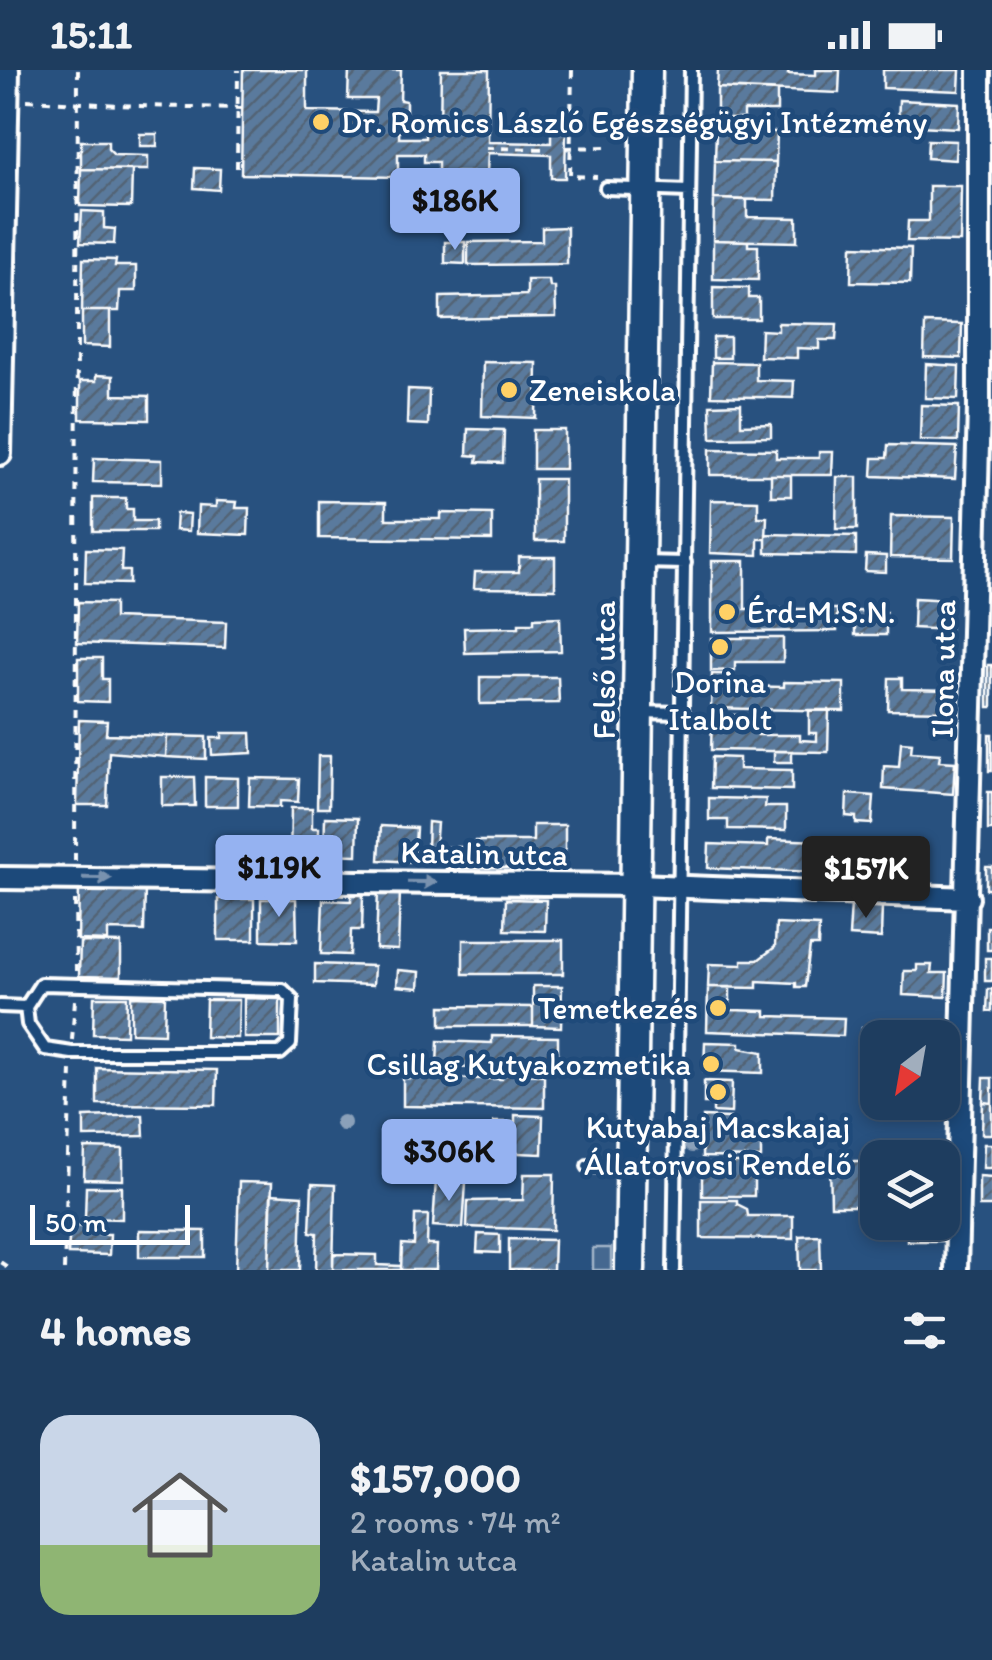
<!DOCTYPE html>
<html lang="en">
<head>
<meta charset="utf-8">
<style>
  body { margin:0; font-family:Itim,sans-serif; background:#2b4868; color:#f1f3f6; height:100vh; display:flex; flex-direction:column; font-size:38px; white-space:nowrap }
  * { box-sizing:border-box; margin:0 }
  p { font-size:32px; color:#a1aebd }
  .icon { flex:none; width:55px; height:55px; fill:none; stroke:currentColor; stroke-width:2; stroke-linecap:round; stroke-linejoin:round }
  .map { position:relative; height:1200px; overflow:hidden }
  .drawer { display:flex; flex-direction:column; background:#1e3d5f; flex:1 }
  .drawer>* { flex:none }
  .needle { width:65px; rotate:211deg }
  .fabs { position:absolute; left:860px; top:950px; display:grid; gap:20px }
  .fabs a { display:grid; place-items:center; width:100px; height:100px; border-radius:20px; background:#1e3d5f; box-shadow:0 5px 15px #0003,0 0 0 2px #3c5674; font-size:50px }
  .scale { position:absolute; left:30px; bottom:25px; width:160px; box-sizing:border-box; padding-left:10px; border:5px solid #fff; border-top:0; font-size:28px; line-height:35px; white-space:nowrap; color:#fff; -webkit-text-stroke:8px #1f4a7a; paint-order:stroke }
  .price { position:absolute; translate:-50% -85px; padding:0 22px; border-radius:10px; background:#95b2f1; color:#111; font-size:32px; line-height:65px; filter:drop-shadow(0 2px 5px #0008) }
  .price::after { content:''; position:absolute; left:50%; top:60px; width:30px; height:22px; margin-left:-15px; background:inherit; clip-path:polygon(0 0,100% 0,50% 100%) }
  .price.current { background:#222; color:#fff }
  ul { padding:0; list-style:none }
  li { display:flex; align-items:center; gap:30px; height:250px; padding:0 40px }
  li span { display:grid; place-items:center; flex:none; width:280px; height:200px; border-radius:30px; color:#555 }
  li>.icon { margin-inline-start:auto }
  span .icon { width:120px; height:120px; fill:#fffc; stroke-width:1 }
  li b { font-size:42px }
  h2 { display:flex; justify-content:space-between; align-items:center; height:120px; padding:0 40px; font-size:42px }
  .status { display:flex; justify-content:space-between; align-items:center; height:70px; padding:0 50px; background:#1e3d5f; direction:ltr }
  .status svg { height:28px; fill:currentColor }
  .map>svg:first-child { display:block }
  .green { fill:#446890; stroke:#a2b4c8; stroke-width:2.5 }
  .building { fill:url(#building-hatch); stroke:#fff; stroke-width:2.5 }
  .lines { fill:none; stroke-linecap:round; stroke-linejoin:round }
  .lane-casing { stroke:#fff; stroke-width:18 }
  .street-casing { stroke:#fff; stroke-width:28 }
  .secondary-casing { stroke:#fff; stroke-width:35 }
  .path { stroke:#fff; stroke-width:4; stroke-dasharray:8 8; stroke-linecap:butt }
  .lane { stroke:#1f4a7a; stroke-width:10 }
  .street { stroke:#1f4a7a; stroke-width:20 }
  .secondary { stroke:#1f4a7a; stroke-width:28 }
  .tree { fill:#8aa0b9 }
  .oneway { fill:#7992af }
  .poi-dot { fill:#ffd166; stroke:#1f4a7a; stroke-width:4 }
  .labels { text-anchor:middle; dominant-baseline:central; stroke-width:9; stroke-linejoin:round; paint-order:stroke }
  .poi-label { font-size:32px; fill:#fff; stroke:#1f4a7a; text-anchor:start }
  .street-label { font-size:32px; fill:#fff; stroke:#1f4a7a }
</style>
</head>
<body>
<div class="status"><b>15:11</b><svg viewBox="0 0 49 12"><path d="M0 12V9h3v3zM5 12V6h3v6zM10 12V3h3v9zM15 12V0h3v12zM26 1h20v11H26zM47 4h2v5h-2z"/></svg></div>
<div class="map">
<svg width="992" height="1200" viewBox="0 0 992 1200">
  <defs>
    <pattern id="building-hatch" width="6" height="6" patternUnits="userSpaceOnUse" patternTransform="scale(2.5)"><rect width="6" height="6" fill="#5a7a9d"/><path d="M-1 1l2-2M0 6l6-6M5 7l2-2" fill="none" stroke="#536374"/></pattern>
  </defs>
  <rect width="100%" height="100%" fill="#28517f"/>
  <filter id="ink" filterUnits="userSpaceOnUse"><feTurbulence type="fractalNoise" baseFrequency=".01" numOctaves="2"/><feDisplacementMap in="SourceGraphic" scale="20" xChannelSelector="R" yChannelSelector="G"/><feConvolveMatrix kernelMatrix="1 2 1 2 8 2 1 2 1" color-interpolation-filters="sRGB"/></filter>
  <g filter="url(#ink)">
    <!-- green -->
    <path class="green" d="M593,1178H611V1200H593Z"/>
    <!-- building -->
    <path class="building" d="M243,0H307V41L375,42L376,29H348L349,0H401L400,30L406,31V45L400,44L399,68H425V59H440L441,0H489L488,72L551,73V60H566L565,108H551V85L488,83L487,103L438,102V92H424V84H398V107L241,104Z
      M718,0H789L788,4L816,5V0H840L839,23L717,18Z
      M883,0H960L959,21L883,18Z
      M717,18L777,21V41H744V49H717Z
      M899,30L959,33L958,58L898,55Z
      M716,60L777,62L776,92L715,91Z
      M140,64H157V76H140Z
      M928,70L956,71L955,90L927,88Z
      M81,71H108V79L114,85L148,86V100L81,99Z
      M715,91L776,92L775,130L714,129Z
      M195,98L220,99L219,120L194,118Z
      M81,99L132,100L131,137L80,136Z
      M929,116H961L960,172L907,171L908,151H929Z
      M714,129L747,130V147L797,148V172L713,170Z
      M82,141L104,142V158L115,159L114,174L80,173Z
      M567,157V194L468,195V172L542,171V158Z
      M713,170L748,171V176H758V210L713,209Z
      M445,172H465V194L445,193Z
      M852,176L911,178L910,213L851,212Z
      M83,189L116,190L115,196H136V221H120L119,241H82Z
      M527,210H549L550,217H555L556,247L440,249V227L527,225Z
      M713,217L749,218V228H759V249H713Z
      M82,241H110V277L82,276Z
      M778,253L837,254L836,270H819V279L797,278V288L760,287L761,260L778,261Z
      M925,253L962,254L961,288L924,287Z
      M713,267H730V288H713Z
      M483,292L537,293L536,348L482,346Z
      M712,292L756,293V310L794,311L793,328L711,326Z
      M926,294L959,296L958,329L925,328Z
      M96,305L113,306V325L149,326V350L80,349V311H96Z
      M408,319L429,320L428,355L407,354Z
      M741,334V355L771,354V367L711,368L710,335Z
      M921,335L959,336L958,371L920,370Z
      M468,359L504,360L503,393L477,392L478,386L467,385Z
      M533,360H565V399H533Z
      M888,375L957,377L955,409L872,406L873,388H887Z
      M710,379L776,380V388H819V382H833L832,405H710Z
      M94,388L162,390V413L93,412Z
      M771,405H791V426H771Z
      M837,407H857V459H836Z
      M535,409H564V471H535Z
      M93,428H126V439H133V451H155V461H93Z
      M711,430L758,431V447H767L766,469H758V485L710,483Z
      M216,431L237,432L236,438H249L248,465L197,463L198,436L216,437Z
      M319,431L386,432V449H441V443L492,444V470L319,468Z
      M176,443L190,444L189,461L175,460Z
      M891,446L954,447L953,488L890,487Z
      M766,464L856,466V485L766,483Z
      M86,479L122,480L121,501H129V514L85,513Z
      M866,485L886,486V502L865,501Z
      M519,487H555V519L474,518L475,502H519Z
      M712,491H745V539H837V561L712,562Z
      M914,528L951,530L950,560L913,558Z
      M78,532L114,533V548L226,552L225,578L77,573Z
      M855,541L886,542V565H855Z
      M560,547L561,581L465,583L464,558L519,557V553H534V548Z
      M711,568H783V592H735V600L711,601Z
      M78,588H102V609H108V632L78,631Z
      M988,595H992V637H988Z
      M712,604H732V616L784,617V612L844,613V641L711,638Z
      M480,607H558L559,633L480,634Z
      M889,608H902V619L952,620V641L888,640Z
      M809,640H829L828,682L711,680L712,645H759L758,665H800V670L817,671V663H809Z
      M79,650L107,651L106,664L167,666L166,687L109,682L107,735H77Z
      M222,663H251L252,683L212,685L211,668H222Z
      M989,664H992V701H989Z
      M167,666L206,667V689L166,687Z
      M901,672L912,673L911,682L940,684L939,691L955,692L953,724L883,719L884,696L899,697Z
      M774,681H792V692H774Z
      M318,686H330L329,738H317Z
      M712,687L739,688V699L792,700V720L711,718Z
      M162,707H194L195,736H162Z
      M205,707L238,708V736H205Z
      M250,708L299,709L298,732L280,731V737L249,736Z
      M988,722H992V760H988Z
      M847,724L874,726L872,754L856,753V747L846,746Z
      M709,728L766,729L765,737H786V760L728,759V750H709Z
      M291,738H312V758H319L318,794H290Z
      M325,747L358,748L357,785L324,784Z
      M428,752L437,753L435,778H427Z
      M533,755H565V798H446V777H474L475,771H533Z
      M381,756L416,758L414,792L379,790Z
      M768,769L820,771L819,802L708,798L709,774L768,776Z
      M986,797H992V819H986Z
      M79,815L145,816L144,861L108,860V871L78,870Z
      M378,820L400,821L398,880L376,879Z
      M351,825H363L362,860H351L350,885L321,884L323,830L351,831Z
      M218,829H254V870H218Z
      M261,829H296L297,871L261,870Z
      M506,829L546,830L545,861L505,860Z
      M851,834L882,835L881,868L849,866Z
      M776,854L819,856L818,876H810L805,917H796V913L757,911V918L708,917L709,894L742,895V890H758L775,877Z
      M987,857H992V880H987Z
      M463,870H563V904H463Z
      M80,872L121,873V907L79,906Z
      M985,888H992V911H985Z
      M315,894L374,896L373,915L315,913Z
      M917,895H932L931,903H947L946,927L903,925L904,901H917Z
      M398,900L420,902L419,918L397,916Z
      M533,916H562L561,957L533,956Z
      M708,917H730V940L766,941V946L844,948L843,966L707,961Z
      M988,919H992V941H987Z
      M131,926L165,927L164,964L131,963Z
      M94,927H127L126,965L93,964Z
      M244,928L280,929V968H244Z
      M206,930H239L238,968L205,967Z
      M441,936L533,937V956H441Z
      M862,958L926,964V968H878V994L860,993Z
      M492,966L558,967V1000L437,997L438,971L492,973Z
      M942,969L948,970L946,998H942Z
      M705,972L740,973V978L763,982V1003L704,1001Z
      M97,998L217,1000L216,1035L97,1034Z
      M502,1004L544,1005V1038L403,1036V1008L502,1009Z
      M984,1008H992V1033L983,1032Z
      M704,1011L732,1012L731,1043L713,1042V1033H704Z
      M983,1032L992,1033V1064H982Z
      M143,1045L144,1066L84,1067V1047Z
      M515,1045L543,1046L542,1084L493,1082L494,1052H515Z
      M703,1047L730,1048L729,1059H736V1066L761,1067V1088L702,1087Z
      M984,1074H992V1098H983Z
      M85,1078L123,1079V1110L84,1109Z
      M830,1091H863L864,1136H831Z
      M702,1093H754V1126H702Z
      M524,1104H554L553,1160L467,1157L468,1131L523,1130Z
      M979,1106L992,1107V1136H979Z
      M436,1110L466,1112L463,1158L433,1156Z
      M239,1112L272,1113L269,1200H236Z
      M312,1114L335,1115L333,1200H316L317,1163L310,1162Z
      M86,1117H122V1149L85,1148Z
      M271,1124L302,1126L300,1200H269Z
      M701,1130H737V1134L747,1139L748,1146H793V1169L701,1168Z
      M942,1137H945V1171H907V1152H942Z
      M415,1145H428L427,1175H437L436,1200H401L402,1174L414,1175Z
      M70,1156L99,1157V1164H110L109,1185L68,1184Z
      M139,1160L205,1161V1187H139Z
      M478,1164L500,1165V1183L477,1182Z
      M820,1165L821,1200H800L799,1166Z
      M509,1169L554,1170L553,1200H509Z
      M333,1184L377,1185V1195L401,1196V1200H333Z"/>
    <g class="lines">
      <defs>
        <path id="lane" d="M606,118L689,121
          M641,492L685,493
          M639,642L683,643
          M41,914L283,920L292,929L290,974L280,983H72L45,979L28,954L26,937Z
          M0,936L26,937
          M588,1096L627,1097
          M674,1200L691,0"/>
        <path id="street" d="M0,384L8,0
          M0,808L638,815L968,828
          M956,1200L979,337V0"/>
        <path id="secondary" d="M630,1200L647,0"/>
      </defs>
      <!-- lane casing -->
      <use href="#lane" class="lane-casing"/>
      <!-- street casing -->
      <use href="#street" class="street-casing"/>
      <!-- secondary casing -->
      <use href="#secondary" class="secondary-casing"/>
      <!-- path -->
      <path class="path" d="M572,0L570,106L597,107
        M27,30L138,36L242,38
        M486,78L550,79
        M565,78L607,77
        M237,98L238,0
        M75,791L78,0
        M75,830L76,901
        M72,970L75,930
        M0,1192L12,1200
        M64,1200L71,1000"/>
      <!-- lane -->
      <use href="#lane" class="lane"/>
      <!-- street -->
      <use href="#street" class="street"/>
      <!-- secondary -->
      <use href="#secondary" class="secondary"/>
    </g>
    <!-- trees -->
    <g class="tree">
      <circle cx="343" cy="1053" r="8"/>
      <circle cx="692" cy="1075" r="8"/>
    </g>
    <!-- one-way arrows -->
    <defs><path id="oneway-solid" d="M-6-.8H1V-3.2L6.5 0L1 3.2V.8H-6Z" transform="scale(2.5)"/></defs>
    <g class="oneway">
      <use href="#oneway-solid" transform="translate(97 808) rotate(1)"/>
      <use href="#oneway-solid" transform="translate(422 812) rotate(1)"/>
    </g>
  </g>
  <!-- markers -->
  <g class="poi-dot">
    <circle cx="321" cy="52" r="10"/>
    <circle cx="509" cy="320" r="10"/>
    <circle cx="727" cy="542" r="10"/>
    <circle cx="720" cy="577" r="10"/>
    <circle cx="718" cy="938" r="10"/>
    <circle cx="711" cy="994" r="10"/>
    <circle cx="718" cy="1022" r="10"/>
  </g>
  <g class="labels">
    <!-- poi labels -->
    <g class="poi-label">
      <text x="341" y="52">Dr. Romics László Egészségügyi Intézmény</text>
      <text x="529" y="320">Zeneiskola</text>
      <text x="747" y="542">Érd-M.S.N.</text>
      <text x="720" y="612" text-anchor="middle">Dorina<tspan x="720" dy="37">Italbolt</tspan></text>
      <text x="698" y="938" text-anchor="end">Temetkezés</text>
      <text x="691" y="994" text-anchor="end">Csillag Kutyakozmetika</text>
      <text x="718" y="1057" text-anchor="middle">Kutyabaj Macskajaj<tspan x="718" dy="37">Állatorvosi Rendelő</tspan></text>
    </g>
    <!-- street labels -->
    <g class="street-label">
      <text transform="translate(943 599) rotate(-89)">Ilona utca</text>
      <text transform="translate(604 600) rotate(-90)">Felső utca</text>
      <text transform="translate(484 783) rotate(1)">Katalin utca</text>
    </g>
  </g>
</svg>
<div class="fabs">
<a><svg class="needle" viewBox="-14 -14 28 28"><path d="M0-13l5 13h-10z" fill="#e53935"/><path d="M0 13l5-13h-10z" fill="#a1aebd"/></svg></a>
<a><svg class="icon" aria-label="layers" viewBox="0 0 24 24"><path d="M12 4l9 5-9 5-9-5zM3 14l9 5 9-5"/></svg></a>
</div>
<div class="scale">50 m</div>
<b class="price" style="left:455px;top:183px">$186K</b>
<b class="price" style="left:279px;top:850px">$119K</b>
<b class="price current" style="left:866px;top:851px">$157K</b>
<b class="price" style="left:449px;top:1134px">$306K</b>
</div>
<section class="drawer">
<h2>4 homes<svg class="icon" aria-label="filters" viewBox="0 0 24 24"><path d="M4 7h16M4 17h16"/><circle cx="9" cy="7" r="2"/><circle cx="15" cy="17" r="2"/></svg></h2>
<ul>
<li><span style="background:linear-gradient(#c9d6e8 65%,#8fb573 0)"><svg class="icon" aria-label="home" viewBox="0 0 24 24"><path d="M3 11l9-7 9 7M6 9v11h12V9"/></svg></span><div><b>$157,000</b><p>2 rooms · 74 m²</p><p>Katalin utca</p></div></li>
</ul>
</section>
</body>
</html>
